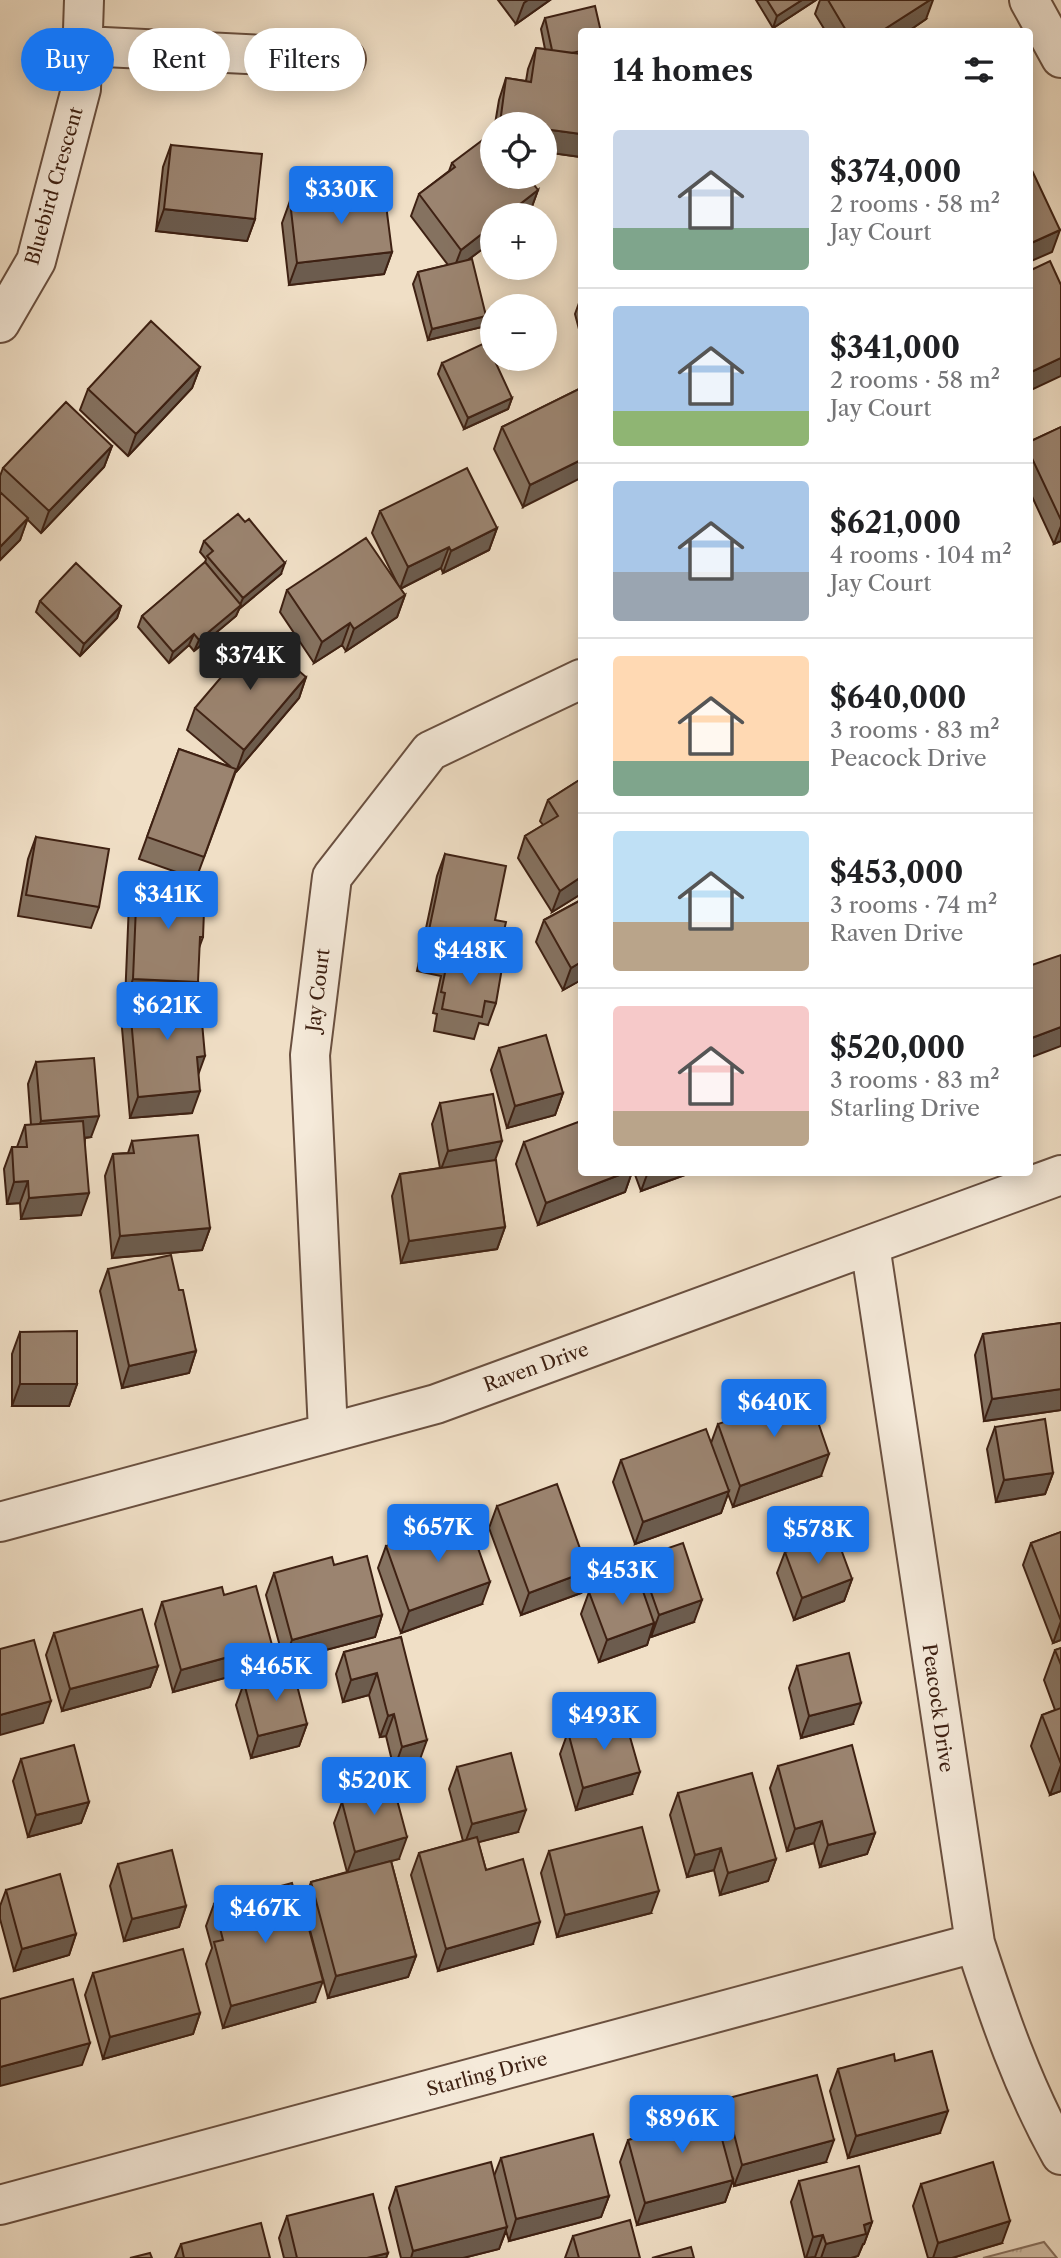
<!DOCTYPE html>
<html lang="en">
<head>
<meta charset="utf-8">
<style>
  body { margin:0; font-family:"Libre Caslon Text",serif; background:#f6f6f6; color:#202124; height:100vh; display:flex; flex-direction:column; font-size:26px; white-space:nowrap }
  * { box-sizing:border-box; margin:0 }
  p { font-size:23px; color:#757577 }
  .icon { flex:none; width:38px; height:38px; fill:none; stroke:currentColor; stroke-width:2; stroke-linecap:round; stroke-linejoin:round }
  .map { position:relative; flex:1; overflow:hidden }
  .side { position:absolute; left:578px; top:28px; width:455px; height:1148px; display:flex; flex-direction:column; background:#fff; border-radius:7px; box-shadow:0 4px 18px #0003 }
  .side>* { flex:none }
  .guide { position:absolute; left:21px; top:28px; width:452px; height:63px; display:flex; gap:14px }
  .fabs { position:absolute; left:480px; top:112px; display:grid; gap:14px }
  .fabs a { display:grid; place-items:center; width:77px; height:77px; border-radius:50%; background:#fff; box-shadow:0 4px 18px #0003; font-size:35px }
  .price { position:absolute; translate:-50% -60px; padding:0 16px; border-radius:7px; background:#1a73e8; color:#fff; font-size:23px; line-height:46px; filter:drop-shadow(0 2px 4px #0008) }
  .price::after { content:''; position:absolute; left:50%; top:42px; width:21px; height:16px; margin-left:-10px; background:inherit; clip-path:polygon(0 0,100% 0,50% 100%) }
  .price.on { background:#222; color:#fff }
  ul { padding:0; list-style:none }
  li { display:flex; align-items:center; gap:21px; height:175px; padding:0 35px }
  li+li { border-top:2px solid #e0e0e0 }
  li span { display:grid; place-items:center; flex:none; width:196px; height:140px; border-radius:7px; color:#555 }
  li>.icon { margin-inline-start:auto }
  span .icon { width:84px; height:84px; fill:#fffc; stroke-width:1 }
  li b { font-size:30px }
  h2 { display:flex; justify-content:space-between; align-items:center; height:84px; padding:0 35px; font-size:30px }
  .pill { padding:0 24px; border-radius:32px; background:#fff; box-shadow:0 4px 18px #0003; font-size:24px; line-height:63px }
  .pill.on { background:#1a73e8; color:#fff }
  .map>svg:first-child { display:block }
  .grass { fill:url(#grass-tufts); stroke:#88705e; stroke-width:2 }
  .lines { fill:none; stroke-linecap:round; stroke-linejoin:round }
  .minor-casing { stroke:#6a5040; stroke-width:42 }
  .minor { stroke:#f5eada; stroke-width:38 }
  .wall { fill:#857260; stroke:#3e2113; stroke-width:2 }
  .shaded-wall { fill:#6c5c4e; stroke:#3e2113; stroke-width:2 }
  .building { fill:#9b8470; stroke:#3e2113; stroke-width:2 }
  .labels { text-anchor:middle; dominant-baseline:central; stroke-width:5; stroke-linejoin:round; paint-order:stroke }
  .street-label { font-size:19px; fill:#3e2113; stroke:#f5eada }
</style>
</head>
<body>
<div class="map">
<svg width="1061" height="2258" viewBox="0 0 1061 2258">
  <defs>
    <pattern id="grass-tufts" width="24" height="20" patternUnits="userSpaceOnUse" patternTransform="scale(1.75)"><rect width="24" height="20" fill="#d2bfa8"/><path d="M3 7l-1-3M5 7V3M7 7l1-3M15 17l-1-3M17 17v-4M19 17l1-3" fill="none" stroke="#b5a490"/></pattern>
  </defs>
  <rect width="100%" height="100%" fill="#f0dfc6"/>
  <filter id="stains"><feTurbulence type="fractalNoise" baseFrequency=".00286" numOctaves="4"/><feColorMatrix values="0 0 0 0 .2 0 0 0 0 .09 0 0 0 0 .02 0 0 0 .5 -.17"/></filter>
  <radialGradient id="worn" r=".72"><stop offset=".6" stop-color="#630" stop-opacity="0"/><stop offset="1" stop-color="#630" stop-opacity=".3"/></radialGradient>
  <!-- grass -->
  <path class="grass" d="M1044,2242L1057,2258H983Z"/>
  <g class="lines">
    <defs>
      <path id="minor" d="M1029,0L1061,58
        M84,46L346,59
        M0,323L36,261L81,89L84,0
        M870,1245L975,1943C999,2017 1023,2087 1061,2155
        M328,1431L310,1055L332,877L430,751L581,679
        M0,1522L436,1404L1061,1175
        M0,2205L975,1943"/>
    </defs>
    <!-- minor casing -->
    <use href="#minor" class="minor-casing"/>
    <!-- minor -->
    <use href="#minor" class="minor"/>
  </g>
  <!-- wall -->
  <path class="wall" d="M498,0H550L516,24Z
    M756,0H816L773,28Z
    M820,0H828L926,19L907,32H826L815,14Z
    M545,18L581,32V157L544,152V124H495L499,100L506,78L526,81L528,69L536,48L545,49L541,29Z
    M171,145L255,219L247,241L156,231L163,167Z
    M452,163L538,190L530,212L468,260L486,316L482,327L428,340L413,284L418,272L448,265L411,216L419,194L449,171Z
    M290,201L392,252L384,274L289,285L282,223Z
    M581,302V337L575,314L579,303Z
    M442,363L512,398L508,409L464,429L438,374Z
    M200,367L192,388L128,456L80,410L88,389Z
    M581,388L523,507L494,449L502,427Z
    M1061,427V541L1054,544L1029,490V442Z
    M112,446L104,467L41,533L27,519L20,540L0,560V476L3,468Z
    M380,511L497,528L489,550L443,573L441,568L400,589L405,595L397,617L346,651L342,645L314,663L280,612L287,590L399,587L372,533Z
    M204,541L281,574L239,609L236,616L194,651L189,645L169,663L138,627L142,616L205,563L206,559L200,552Z
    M40,601L121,606L117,618L80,656L36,612Z
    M306,677L299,698L236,772V771L196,879L139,859L179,749L231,767L187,730L195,708Z
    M581,779V894L552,912L518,858L525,836L543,825L540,821L548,800Z
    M36,837L99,907L91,928L18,916L28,859Z
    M445,854L495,920L500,948L493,967L496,1003L488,1025L479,1023L474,1039L434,1031L437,1014L433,1013L441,976L417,971L437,876Z
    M137,882L203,937L199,948L195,990L198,1074L192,1113L130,1118L121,1017L127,1001H125L129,903Z
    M581,900V980L563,990L536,942L544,920Z
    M499,1048L563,1093L555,1115L507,1128L491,1070Z
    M36,1062L91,1137L85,1138L81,1215L21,1219L20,1203L7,1204L4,1169L12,1147H17L25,1125H31L28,1084Z
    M440,1103L495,1161L505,1227L497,1249L401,1263L392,1196L400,1174L440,1168L432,1124Z
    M132,1141L210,1228L202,1250L112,1258L105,1176L113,1154L128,1153Z
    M524,1142L581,1172H632L625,1192L538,1225L516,1164Z
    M634,1172H693L641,1191Z
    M108,1269L179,1290L196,1351L189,1373L122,1388L100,1291Z
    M1061,1323V1410L984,1421L975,1355L983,1334Z
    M20,1332L77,1384L69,1406H12V1354Z
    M718,1424L821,1476L733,1507L728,1494L721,1513L635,1544L613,1482L621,1460L711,1443Z
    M995,1427L1053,1473L1045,1494L996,1502L987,1449Z
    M497,1506L581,1593L521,1615L489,1528Z
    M1061,1532V1640L1053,1643L1023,1565L1031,1543Z
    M386,1546L482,1604L401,1633L378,1568Z
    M785,1552L852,1579L844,1601L794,1620L777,1573Z
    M639,1558L694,1622L651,1637L650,1635L647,1645L599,1662L581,1614L589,1592L633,1576Z
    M274,1573L382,1615L375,1637L284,1661L266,1595Z
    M224,1595L272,1645L265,1667L173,1692L155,1624L162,1602Z
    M54,1633L158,1666L150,1687L62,1711L46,1655Z
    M401,1637L419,1762L394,1769L386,1736L380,1737L369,1695L343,1702L336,1674L344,1652Z
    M1061,1648V1791L1050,1795L1031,1746L1042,1715L1055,1710L1044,1680L1055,1650Z
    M797,1666L853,1724L801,1738L789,1688Z
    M244,1683L307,1724L299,1746L251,1758L236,1705Z
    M568,1732L632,1794L576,1810L560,1754Z
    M21,1759L89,1802L81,1823L28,1837L13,1781Z
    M778,1766L875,1833L867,1854L820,1867L814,1843L787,1851L770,1788Z
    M457,1767L518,1832L478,1842L486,1870L533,1944L438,1971L411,1875L419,1853L463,1841L449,1789Z
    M353,1792L399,1859L391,1861L416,1956L408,1977L328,1998L303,1904L311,1882L347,1872L334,1823L342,1802L350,1799Z
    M678,1793L776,1859L768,1881L720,1895L714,1870L687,1877L670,1815Z
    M549,1851L651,1913L557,1937L541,1873Z
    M118,1864L186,1906L179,1927L124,1941L110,1886Z
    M6,1890L76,1934L69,1955L14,1971L0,1919V1906Z
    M214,1904L315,2002L223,2028L206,1964L212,1948L206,1926Z
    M93,1973L200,2013L193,2034L103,2059L85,1995Z
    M895,2061L940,2133L848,2158L830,2091L838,2069Z
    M725,2099L826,2162L734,2186L733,2180L725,2202L637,2225L620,2162L628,2140L663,2131L669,2114L717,2120Z
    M501,2158L609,2196L601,2217L509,2241L506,2231L499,2249L463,2258H401L389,2208L396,2187L494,2176Z
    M799,2181L872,2222L864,2244H863L858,2256L851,2258H816L815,2257L805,2258L791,2202Z
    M921,2184L1002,2243L952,2258H928L913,2206Z
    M287,2216L388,2253L386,2258H284L279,2238Z
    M573,2236L640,2258H565Z
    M181,2244L270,2258H175Z"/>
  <!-- shaded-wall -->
  <path class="shaded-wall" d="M528,0H550L516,24L524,3Z
    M802,0H816L773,28L777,16Z
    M930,0H933L926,19L907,32H880Z
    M544,129L581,134V157L544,152Z
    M538,190L530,212L526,215H506Z
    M164,209L255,219L247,241L156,231Z
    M492,226V242L453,271L461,250Z
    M1060,230L1052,252L1029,262V244Z
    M392,252L384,274L289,285L297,263Z
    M486,316L482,327L428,340L432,329Z
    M1061,358V376L1029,391V373Z
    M200,367L192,388L128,456L136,434Z
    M512,398L508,409L464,429L468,418Z
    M112,446L104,467L41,533L49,511Z
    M581,460V478L523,507L530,485Z
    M28,518L20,540L0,560V547Z
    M1061,526V541L1054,544Z
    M497,528L489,550L443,573L451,551Z
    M449,547L441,568L400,589L408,567Z
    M285,563L281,574L239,609L236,616L194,651L199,640L240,605L243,598Z
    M405,595L397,617L346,651L354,629Z
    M121,606L117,618L80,656L84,644Z
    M350,623L342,645L314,663L322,642Z
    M194,634L189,645L169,663L173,652Z
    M306,677L299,698L236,772L244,750Z
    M581,877V894L552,912L560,891Z
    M581,962V980L563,990L571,968Z
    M133,979L198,982L190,1004L129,996L127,1001H125Z
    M1061,1027V1046L1029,1058V1039Z
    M205,1056L197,1078V1057Z
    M200,1091L192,1113L130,1118L138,1097Z
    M563,1093L555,1115L507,1128L515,1106Z
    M99,1116L91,1137L33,1143L41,1121Z
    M502,1141L494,1163L440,1172L448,1151Z
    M627,1172H632L625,1192L538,1225L546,1203Z
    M648,1172H693L641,1191Z
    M28,1181L20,1203L7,1204L14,1182Z
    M89,1193L81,1215L21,1219L29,1198Z
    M505,1227L497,1249L401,1263L409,1241Z
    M210,1228L202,1250L112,1258L120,1236Z
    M196,1351L189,1373L122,1388L129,1366Z
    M20,1384H77L69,1406H12Z
    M1061,1389V1410L984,1421L992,1399Z
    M829,1454L821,1476L733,1507L740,1486Z
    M1053,1473L1045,1494L996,1502L1004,1480Z
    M729,1491L721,1513L635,1544L643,1522Z
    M588,1571L581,1593L521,1615L529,1593Z
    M852,1579L844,1601L794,1620L802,1598Z
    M490,1582L482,1604L401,1633L409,1611Z
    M702,1600L694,1622L651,1637L659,1615Z
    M382,1615L375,1637L284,1661L292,1640Z
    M1061,1621V1640L1053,1643Z
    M654,1623L647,1645L599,1662L607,1640Z
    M272,1645L265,1667L173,1692L181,1670Z
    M158,1666L150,1687L62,1711L70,1689Z
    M377,1673L369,1695L343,1702L351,1680Z
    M51,1701L43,1723L0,1735V1715Z
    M861,1703L853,1724L801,1738L809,1716Z
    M394,1714L386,1736L380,1737L388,1716Z
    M307,1724L299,1746L251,1758L258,1736Z
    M427,1740L419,1762L394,1769L402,1747Z
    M1061,1765V1791L1050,1795Z
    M640,1772L632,1794L576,1810L583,1788Z
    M89,1802L81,1823L28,1837L36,1815Z
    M526,1810L518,1832L464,1846L472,1824Z
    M822,1821L814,1843L787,1851L795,1829Z
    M875,1833L867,1854L820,1867L828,1845Z
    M407,1837L399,1859L347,1873L355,1852Z
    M721,1848L714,1870L687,1877L695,1855Z
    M776,1859L768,1881L720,1895L728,1873Z
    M659,1891L651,1913L557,1937L565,1915Z
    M186,1906L179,1927L124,1941L132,1919Z
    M540,1922L533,1944L438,1971L446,1949Z
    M76,1934L69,1955L14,1971L22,1949Z
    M416,1956L408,1977L328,1998L336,1976Z
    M323,1981L315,2002L223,2028L231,2006Z
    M200,2013L193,2034L103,2059L110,2037Z
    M90,2043L82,2065L0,2086V2067Z
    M948,2111L940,2133L848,2158L856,2136Z
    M834,2140L826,2162L734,2186L742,2165Z
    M733,2180L725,2202L637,2225L645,2203Z
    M609,2196L601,2217L509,2241L516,2219Z
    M1010,2221L1002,2243L952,2258H933L938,2243Z
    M872,2222L864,2244H863L858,2256L851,2258H821L826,2244L864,2225Z
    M507,2227L499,2249L463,2258H411L413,2251Z
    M823,2235L815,2257L806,2258L813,2237Z
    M388,2253L386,2258H367Z"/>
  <!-- building -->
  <path class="building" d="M767,0H802L777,16Z
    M828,0H930L880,32H847Z
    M595,6L601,32H581V51L572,53L552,50L545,18Z
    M536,48L581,54V134L544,129V124H510L500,123L506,78L531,82Z
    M492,133V177H528L538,190L506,215H492V226L461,250L419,194L455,167L452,163Z
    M171,145L262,154L255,219L164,209Z
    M1029,164L1060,230L1029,244Z
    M384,189L392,252L297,263L290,201Z
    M472,259L486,316L432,329L418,272Z
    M1050,261L1061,285V358L1029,373V271Z
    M151,321L200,367L136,434L88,389Z
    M487,342L492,353V359H494L512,398L468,418L442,363Z
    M581,388V460L530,485L502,427Z
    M66,402L112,446L49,511L3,468Z
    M1061,427V520L1029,452V442Z
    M467,468L497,528L451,551L449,547L408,567L380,511Z
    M0,492L28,518L0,547Z
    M238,514L245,522L249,519L285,563L243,598L207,556L213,551L204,541Z
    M366,538L405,595L354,629L350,623L322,642L287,590Z
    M205,562L241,605L199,640L194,634L173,652L142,616Z
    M76,563L121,606L84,644L40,601Z
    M257,635L306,677L244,750L195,708Z
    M179,749L236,769L204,857L147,837Z
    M581,779V877L560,891L525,836L558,816L548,800Z
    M36,837L109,849L99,907L26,895Z
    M445,854L506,866L495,920L506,922L500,948L488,945L485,961L425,949Z
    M137,882L205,885L203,937H200L198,982L133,979Z
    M581,900V962L571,968L544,920Z
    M1061,955V1027L1029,1039V966Z
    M448,958L502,968L496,1003L485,1001L482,1017L442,1009L445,993L441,992Z
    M199,989L205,1056L197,1057L200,1091L138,1097L129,996Z
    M546,1035L563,1093L515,1106L499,1048Z
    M94,1058L99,1116L41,1121L36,1062Z
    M493,1094L502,1141L448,1151L440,1103Z
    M83,1121L89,1193L29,1198L28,1181L14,1182L12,1147H27L25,1125Z
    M581,1121V1172H627L546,1203L524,1142Z
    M198,1135L210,1228L120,1236L113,1154L134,1153L132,1141Z
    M496,1160L505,1227L409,1241L400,1174Z
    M171,1255L179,1290H183L196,1351L129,1366L108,1269Z
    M1061,1323V1389L992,1399L983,1334Z
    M77,1331V1384H20V1332Z
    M808,1393L829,1454L740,1486L718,1424Z
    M1045,1419L1053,1473L1004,1480L995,1427Z
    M706,1429L729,1491L643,1522L621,1460Z
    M557,1484L588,1571L529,1593L497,1506Z
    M467,1517L490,1582L409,1611L386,1546Z
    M1061,1532V1621L1031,1543Z
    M835,1533L852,1579L802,1598L785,1552Z
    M683,1543L702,1600L659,1615L639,1558Z
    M367,1556L382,1615L292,1640L274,1573L332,1557L334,1565Z
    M637,1574L654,1623L607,1640L589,1592Z
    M256,1586L272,1645L181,1670L162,1602L222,1587L224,1595Z
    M142,1609L158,1666L70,1689L54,1633Z
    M401,1637L427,1740L402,1747L394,1714L388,1716L377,1673L351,1680L344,1652Z
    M34,1640L51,1701L0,1715V1649Z
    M1061,1648V1665L1055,1650Z
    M849,1653L861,1703L809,1716L797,1666Z
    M293,1670L307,1724L258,1736L244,1683Z
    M1061,1708V1764L1042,1715Z
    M624,1716L640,1772L583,1788L568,1732Z
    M74,1745L89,1802L36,1815L21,1759Z
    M852,1745L875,1833L828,1845L822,1821L795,1829L778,1766Z
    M511,1753L526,1810L472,1824L457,1767Z
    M752,1773L776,1859L728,1873L721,1848L695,1855L678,1793Z
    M392,1781L407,1837L355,1852L342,1802L354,1798L353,1792Z
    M642,1827L659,1891L565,1915L549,1851Z
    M477,1837L486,1870L523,1859L540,1922L446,1949L419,1853Z
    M172,1850L186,1906L132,1919L118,1864Z
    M391,1861L416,1956L336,1976L311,1882Z
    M60,1874L76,1934L22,1949L6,1890Z
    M292,1883L302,1919L306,1918L323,1981L231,2006L214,1942L223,1940L214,1904Z
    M183,1949L200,2013L110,2037L93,1973Z
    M73,1979L90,2043L0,2067V1999Z
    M932,2051L948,2111L856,2136L838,2069L894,2054L895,2061Z
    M817,2075L834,2140L742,2165L725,2099Z
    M712,2102L733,2180L645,2203L628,2140L673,2128L669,2114Z
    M593,2134L609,2196L516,2219L501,2158Z
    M491,2162L507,2227L413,2251L396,2187Z
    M993,2162L1010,2221L938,2243L921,2184Z
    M859,2166L872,2222L864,2225L866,2234L826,2244L823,2235L813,2237L799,2181Z
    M373,2194L388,2253L367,2258H297L287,2216Z
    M630,2220L640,2258H579L573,2236Z
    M261,2223L270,2258H184L181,2244Z
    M691,2247L694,2258H652Z
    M150,2253L152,2258H130Z"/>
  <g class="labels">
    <!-- street labels -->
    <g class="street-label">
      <text transform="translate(54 186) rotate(-74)">Bluebird Crescent</text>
      <text transform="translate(318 990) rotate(-83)">Jay Court</text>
      <text transform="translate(536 1367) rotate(-20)">Raven Drive</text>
      <text transform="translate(938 1708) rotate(82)">Peacock Drive</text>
      <text transform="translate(487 2074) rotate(-15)">Starling Drive</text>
    </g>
  </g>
  <rect width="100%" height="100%" filter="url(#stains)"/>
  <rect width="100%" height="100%" fill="url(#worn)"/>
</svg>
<div class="fabs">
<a><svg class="icon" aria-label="locate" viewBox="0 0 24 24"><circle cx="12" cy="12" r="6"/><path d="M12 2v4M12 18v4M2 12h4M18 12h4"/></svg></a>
<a>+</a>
<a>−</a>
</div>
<b class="price" style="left:341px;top:226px">$330K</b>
<b class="price on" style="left:250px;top:692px">$374K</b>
<b class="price" style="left:168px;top:931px">$341K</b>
<b class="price" style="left:470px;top:987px">$448K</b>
<b class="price" style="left:167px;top:1042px">$621K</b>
<b class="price" style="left:774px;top:1439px">$640K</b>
<b class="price" style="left:438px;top:1564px">$657K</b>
<b class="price" style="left:818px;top:1566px">$578K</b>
<b class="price" style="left:622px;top:1607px">$453K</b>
<b class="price" style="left:276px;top:1703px">$465K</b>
<b class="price" style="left:604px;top:1752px">$493K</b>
<b class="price" style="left:374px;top:1817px">$520K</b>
<b class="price" style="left:265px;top:1945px">$467K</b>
<b class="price" style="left:682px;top:2155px">$896K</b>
<div class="guide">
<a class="pill on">Buy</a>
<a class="pill">Rent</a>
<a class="pill">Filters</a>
</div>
<section class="side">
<h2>14 homes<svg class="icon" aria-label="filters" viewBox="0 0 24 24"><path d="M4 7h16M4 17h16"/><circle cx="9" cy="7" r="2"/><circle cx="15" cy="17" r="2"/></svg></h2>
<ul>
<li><span style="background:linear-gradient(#c9d6e8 70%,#7fa58c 0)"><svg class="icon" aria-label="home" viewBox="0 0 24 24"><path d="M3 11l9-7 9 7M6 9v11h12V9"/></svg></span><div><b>$374,000</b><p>2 rooms · 58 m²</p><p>Jay Court</p></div></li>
<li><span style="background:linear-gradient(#a9c7e8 75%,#8fb573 0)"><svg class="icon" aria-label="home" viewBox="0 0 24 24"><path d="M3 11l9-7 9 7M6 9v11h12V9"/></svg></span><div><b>$341,000</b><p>2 rooms · 58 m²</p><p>Jay Court</p></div></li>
<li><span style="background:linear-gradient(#a9c7e8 65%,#9aa5b1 0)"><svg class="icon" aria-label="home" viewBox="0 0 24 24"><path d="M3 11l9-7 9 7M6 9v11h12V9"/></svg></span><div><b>$621,000</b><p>4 rooms · 104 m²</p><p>Jay Court</p></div></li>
<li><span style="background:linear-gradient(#ffd9b3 75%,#7fa58c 0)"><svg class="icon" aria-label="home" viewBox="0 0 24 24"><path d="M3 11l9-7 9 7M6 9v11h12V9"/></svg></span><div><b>$640,000</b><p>3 rooms · 83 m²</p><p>Peacock Drive</p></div></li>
<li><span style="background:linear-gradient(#bfe0f5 65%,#b9a48a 0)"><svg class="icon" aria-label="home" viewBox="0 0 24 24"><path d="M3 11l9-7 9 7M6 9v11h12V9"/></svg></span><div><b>$453,000</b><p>3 rooms · 74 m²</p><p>Raven Drive</p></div></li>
<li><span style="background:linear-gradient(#f6c9c9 75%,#b9a48a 0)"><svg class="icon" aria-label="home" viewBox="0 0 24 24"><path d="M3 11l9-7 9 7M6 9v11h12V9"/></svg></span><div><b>$520,000</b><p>3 rooms · 83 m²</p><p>Starling Drive</p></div></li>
</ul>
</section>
</div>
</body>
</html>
